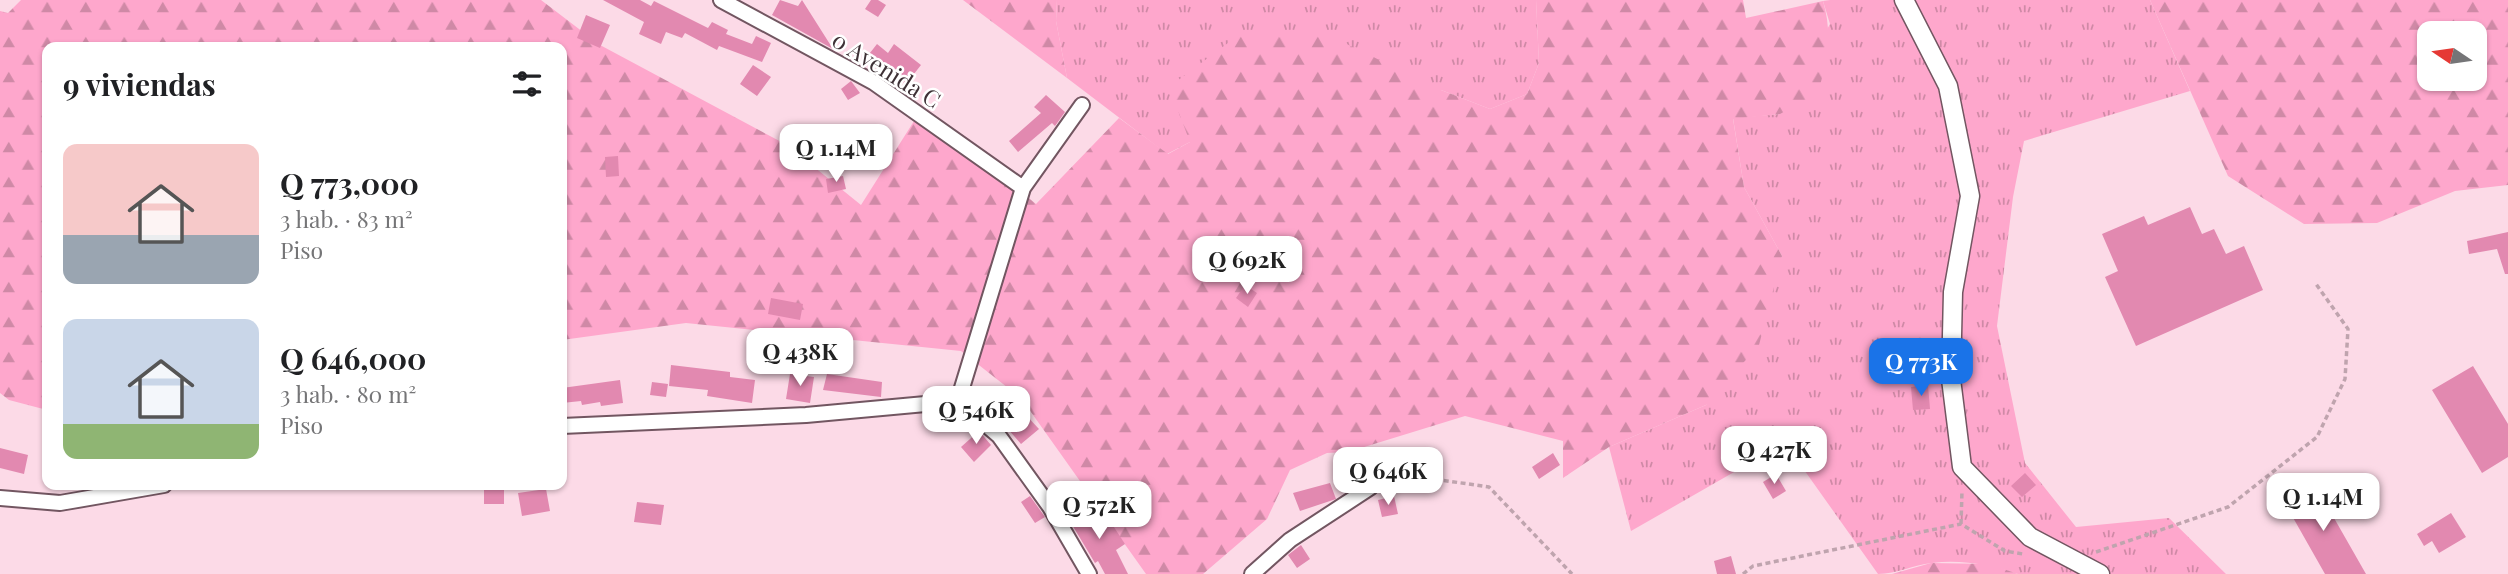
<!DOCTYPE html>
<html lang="es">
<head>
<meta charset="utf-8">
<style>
  body { margin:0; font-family:"Playfair Display",serif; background:#f2f2f2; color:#202124; height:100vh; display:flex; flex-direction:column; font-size:26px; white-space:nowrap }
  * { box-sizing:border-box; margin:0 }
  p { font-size:23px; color:#757577 }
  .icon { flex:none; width:38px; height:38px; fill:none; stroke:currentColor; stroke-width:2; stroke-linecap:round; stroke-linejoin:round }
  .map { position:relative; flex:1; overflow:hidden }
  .sheet { position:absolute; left:42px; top:42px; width:525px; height:448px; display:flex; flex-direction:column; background:#fff; border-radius:14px; box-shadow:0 2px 5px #0004 }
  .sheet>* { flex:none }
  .needle { width:46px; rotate:283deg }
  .controls { position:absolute; left:2417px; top:21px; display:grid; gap:14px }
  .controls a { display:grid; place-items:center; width:70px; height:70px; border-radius:14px; background:#fff; box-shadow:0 2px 5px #0004; font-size:35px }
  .price { position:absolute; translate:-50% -60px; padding:0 16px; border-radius:14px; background:#fff; color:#222; font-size:23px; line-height:46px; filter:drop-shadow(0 2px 4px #0008) }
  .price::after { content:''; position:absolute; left:50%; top:42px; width:21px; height:16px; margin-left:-10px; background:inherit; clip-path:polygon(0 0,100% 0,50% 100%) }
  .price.current { background:#1a73e8; color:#fff }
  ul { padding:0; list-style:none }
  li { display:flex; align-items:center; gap:21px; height:175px; padding:0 21px }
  li span { display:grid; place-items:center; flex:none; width:196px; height:140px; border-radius:14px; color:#555 }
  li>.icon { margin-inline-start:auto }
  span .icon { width:84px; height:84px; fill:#fffc; stroke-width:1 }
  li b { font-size:30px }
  h2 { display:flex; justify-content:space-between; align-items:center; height:84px; padding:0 21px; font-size:30px }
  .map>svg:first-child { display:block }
  .grass { fill:url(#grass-tufts) }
  .forest { fill:url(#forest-firs); fill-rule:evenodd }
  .building { fill:#e289b0 }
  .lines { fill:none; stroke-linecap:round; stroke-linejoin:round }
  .minor-casing { stroke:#725661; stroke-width:18 }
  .tertiary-casing { stroke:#725661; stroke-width:21 }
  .path { stroke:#bfa4ae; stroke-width:3.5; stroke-dasharray:5 3.5; stroke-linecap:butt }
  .minor { stroke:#fff; stroke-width:14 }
  .tertiary { stroke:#fff; stroke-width:18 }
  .labels { text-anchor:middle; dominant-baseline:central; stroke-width:5; stroke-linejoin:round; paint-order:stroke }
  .street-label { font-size:23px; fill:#3e3136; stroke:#fff }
</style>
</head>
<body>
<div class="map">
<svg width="2508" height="574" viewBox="0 0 2508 574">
  <defs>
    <pattern id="grass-tufts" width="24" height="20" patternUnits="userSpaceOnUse" patternTransform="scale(1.75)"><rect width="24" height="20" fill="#fea7cc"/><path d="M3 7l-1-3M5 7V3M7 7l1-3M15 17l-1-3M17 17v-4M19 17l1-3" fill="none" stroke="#cf89a6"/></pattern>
    <pattern id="forest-firs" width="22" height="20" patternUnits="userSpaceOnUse" patternTransform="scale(1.75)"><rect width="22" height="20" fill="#fea7cc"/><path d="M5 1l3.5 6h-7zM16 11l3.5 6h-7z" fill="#cf89a6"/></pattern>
  </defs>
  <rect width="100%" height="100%" fill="#fcdae7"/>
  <!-- grass -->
  <path class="grass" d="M1057,0H1536L1539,63L1527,94L1490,109L1441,90L1190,142L1167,154L1067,78L1056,21Z
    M1830,0H2150L2190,91L2024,141L2013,197L1997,326L2025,463L2076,527L2169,518L2226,574H2018C1991,565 1961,559 1932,563C1913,565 1897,574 1878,574L1785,443L1631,531L1609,447L1706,405L1782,256L1744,187L1733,118L1780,114L1830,24L1823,1Z"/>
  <!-- forest -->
  <path class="forest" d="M21,0H541L600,45L787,145L861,205L921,110L1036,204L1119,118L1168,154L1190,142L1169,87L1240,34L1324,33L1441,90L1490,109L1527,94L1539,63L1536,0H1743L1746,18L1823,1C1833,35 1827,60 1818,93L1780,114L1733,119L1744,187L1782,256L1759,345L1706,405L1609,447L1563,478V441L1465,416L1348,452L1327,453L1290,470L1267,519L1203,574H1146L1021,398L961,351L686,323L562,340V47H47V410L9,400L0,393V11L8,13Z
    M963,0H1057L1056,21L1067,78Z
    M2150,0H2508V185L2455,191L2377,223L2304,224L2228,176ZM2474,33V79H2429V33Z
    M1931,563L1989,564L2018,574H1892Z"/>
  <!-- building -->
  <path class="building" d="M603,0H640L651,6L654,1L708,28L712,22L728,30L726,34L752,44L756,36L771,43L762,62L719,46L717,50L685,33L682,38L666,32L661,44L639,34L644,22Z
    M780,0L798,6L802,0L833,49L772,15Z
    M871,0H878L886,5L878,17L865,9Z
    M586,15L610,25L600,48L577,38Z
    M877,44L888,53L894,44L921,65L906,84L866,58Z
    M753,65L771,77L757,96L740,84Z
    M851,81L860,93L848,100L841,89Z
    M1046,95L1065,112L1055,126L1052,123L1018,152L1009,141L1041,113L1034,107Z
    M618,156L619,176L606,177L605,157Z
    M843,176L846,189L828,193L826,179Z
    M2190,207L2202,234L2214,229L2226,254L2244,246L2263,290L2136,346L2105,277L2118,271L2102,234L2144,216L2148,225Z
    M2508,232V274H2505L2497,249L2469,254L2467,241Z
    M1245,285L1257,293L1248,307L1236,298Z
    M771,298L803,304L800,320L768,314Z
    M671,365L730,372V377L755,380L752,403L707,396L708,390L669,386Z
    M2473,366L2508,424V457L2482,473L2432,390Z
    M790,374L814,377L810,403L786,399Z
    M827,374L882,382L881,397L823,390Z
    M620,380L623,403L601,406L600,402L582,405L581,401L562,403V388Z
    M652,382L668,384L666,397L650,395Z
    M1928,385L1930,409L1913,410L1911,387Z
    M1024,413L1039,429L1021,444L1007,428Z
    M979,431L991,445L974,462L961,447Z
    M0,448L28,455L24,474L0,468Z
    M1553,453L1560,465L1539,479L1532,467Z
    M2025,473L2036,485L2022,497L2011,486Z
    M1776,474L1786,491L1773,499L1763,482Z
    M1330,483L1336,499L1300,511L1293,493Z
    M2314,483L2366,574H2325L2283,500Z
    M484,485H504V504H484Z
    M546,489L550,511L522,516L518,493Z
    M1030,496L1045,517L1035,523L1021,502Z
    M1394,496L1398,514L1382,517L1378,500Z
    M637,502L664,505L661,525L634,522Z
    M1078,504L1097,530L1110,521L1125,544L1116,550L1128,574H1105L1098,561L1095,563L1065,513Z
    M2451,513L2466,537L2439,553L2432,541L2424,546L2417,534Z
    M1301,545L1310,559L1297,568L1288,555Z
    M1731,556L1736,574H1717L1714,561Z"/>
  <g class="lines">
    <defs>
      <path id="minor" d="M721,0L873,82L1023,188
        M958,401L1023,188L1082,105
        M562,426L806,415L958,401L999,436L1050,507L1089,574
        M0,498L60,503L164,485
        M1252,574L1290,540L1371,487"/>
      <path id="tertiary" d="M1904,0L1948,86L1970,196L1953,292L1951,379L1962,467L2030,537L2100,574"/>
    </defs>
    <!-- minor casing -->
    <use href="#minor" class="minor-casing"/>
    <!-- tertiary casing -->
    <use href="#tertiary" class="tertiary-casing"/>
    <!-- path -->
    <path class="path" d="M1385,485L1427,478L1489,487L1572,574
      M1961,524L1962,491
      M2096,552L2228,507L2317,437L2345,379L2348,329L2316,284
      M1743,574L1753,566L1961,524L2005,551L2023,554"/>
    <!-- minor -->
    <use href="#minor" class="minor"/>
    <!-- tertiary -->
    <use href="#tertiary" class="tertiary"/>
  </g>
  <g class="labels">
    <!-- street labels -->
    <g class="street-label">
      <text transform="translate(887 69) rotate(32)">0 Avenida C</text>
    </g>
  </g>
</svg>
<div class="controls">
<a><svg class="needle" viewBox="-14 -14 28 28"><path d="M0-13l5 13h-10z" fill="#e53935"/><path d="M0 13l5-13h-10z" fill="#757577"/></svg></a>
</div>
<b class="price" style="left:836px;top:184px">Q 1.14M</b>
<b class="price" style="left:1247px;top:296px">Q 692K</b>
<b class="price" style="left:800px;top:388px">Q 438K</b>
<b class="price current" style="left:1921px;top:398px">Q 773K</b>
<b class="price" style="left:976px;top:446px">Q 546K</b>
<b class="price" style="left:1774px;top:486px">Q 427K</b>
<b class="price" style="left:1388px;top:507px">Q 646K</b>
<b class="price" style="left:2323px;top:533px">Q 1.14M</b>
<b class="price" style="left:1099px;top:541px">Q 572K</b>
<section class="sheet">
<h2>9 viviendas<svg class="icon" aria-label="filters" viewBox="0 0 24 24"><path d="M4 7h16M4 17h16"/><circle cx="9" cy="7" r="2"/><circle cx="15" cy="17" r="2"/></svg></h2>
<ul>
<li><span style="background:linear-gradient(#f6c9c9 65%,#9aa5b1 0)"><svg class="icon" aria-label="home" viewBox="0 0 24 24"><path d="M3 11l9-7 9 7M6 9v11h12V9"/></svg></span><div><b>Q 773,000</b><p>3 hab. · 83 m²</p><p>Piso</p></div></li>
<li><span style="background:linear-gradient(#c9d6e8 75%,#8fb573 0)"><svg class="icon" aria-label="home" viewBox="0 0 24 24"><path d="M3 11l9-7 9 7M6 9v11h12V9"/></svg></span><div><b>Q 646,000</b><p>3 hab. · 80 m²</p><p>Piso</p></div></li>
</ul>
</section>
</div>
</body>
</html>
